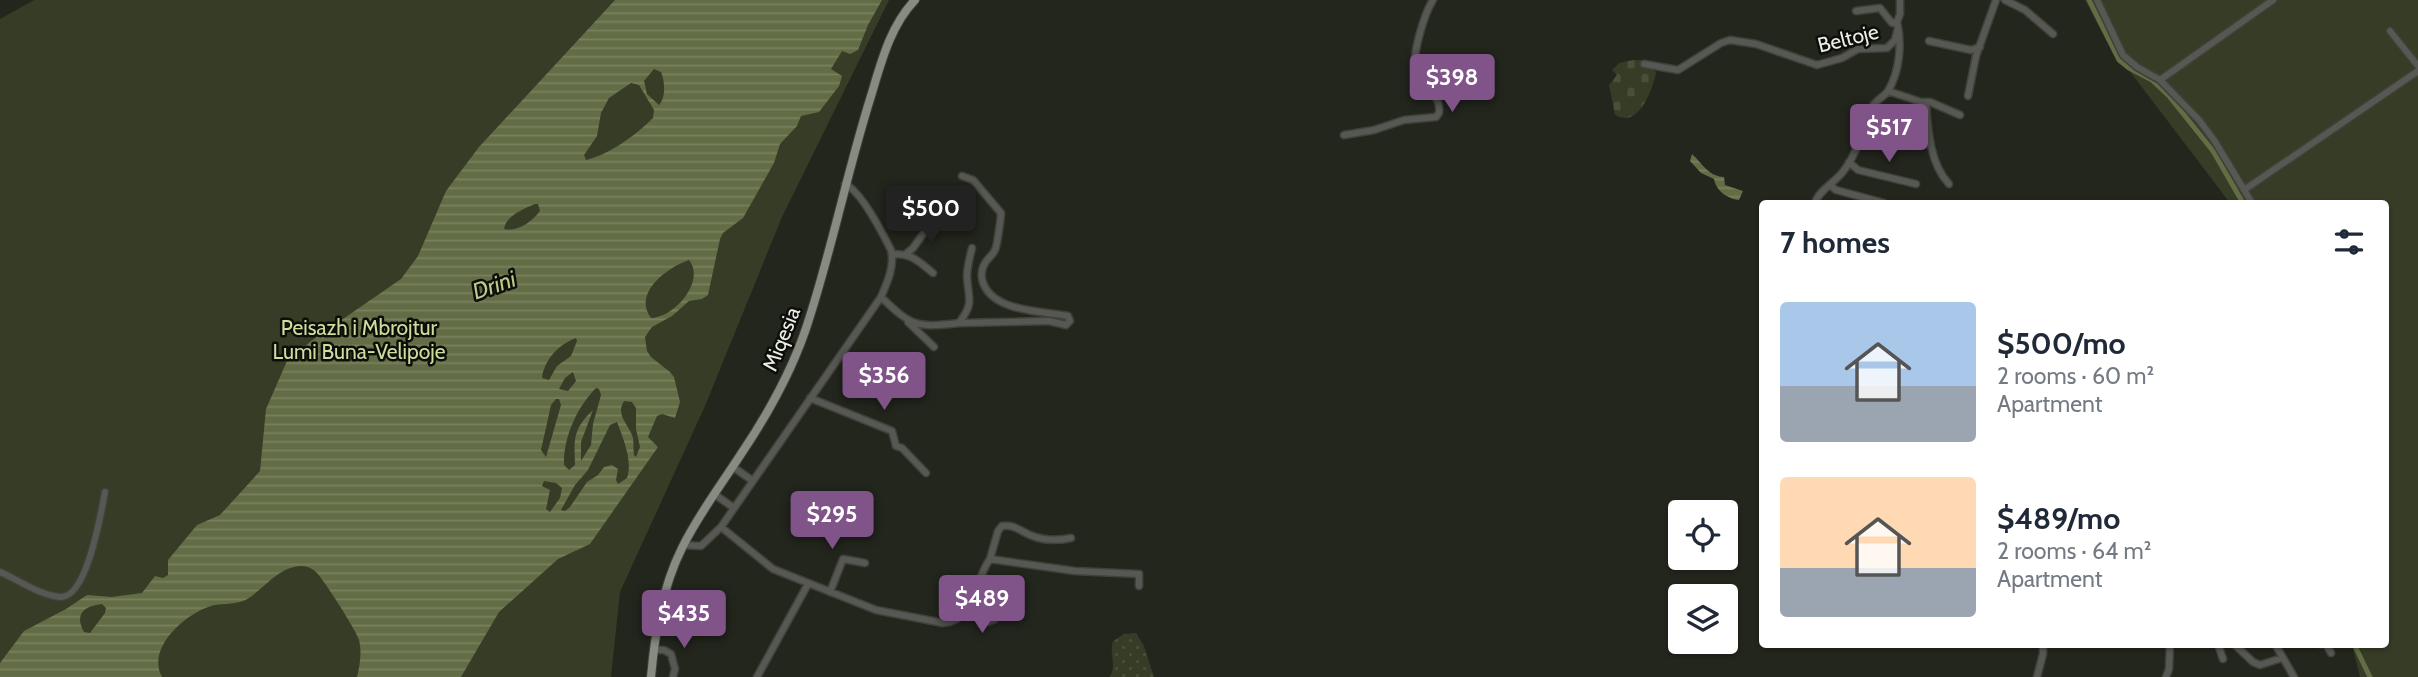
<!DOCTYPE html>
<html lang="en">
<head>
<meta charset="utf-8">
<style>
  body { margin:0; font-family:Cabin,sans-serif; background:#f6f6f7; color:#1f2937; height:100vh; display:flex; flex-direction:column; font-size:26px; white-space:nowrap }
  * { box-sizing:border-box; margin:0 }
  p { font-size:23px; color:#747a83 }
  .icon { flex:none; width:38px; height:38px; fill:none; stroke:currentColor; stroke-width:2; stroke-linecap:round; stroke-linejoin:round }
  .map { position:relative; flex:1; overflow:hidden }
  .side { position:absolute; left:1759px; top:200px; width:630px; height:448px; display:flex; flex-direction:column; background:#fff; border-radius:7px; box-shadow:0 2px 5px #0004 }
  .side>* { flex:none }
  .controls { position:absolute; left:1668px; top:500px; display:grid; gap:14px }
  .controls a { display:grid; place-items:center; width:70px; height:70px; border-radius:7px; background:#fff; box-shadow:0 2px 5px #0004; font-size:35px }
  .price { position:absolute; translate:-50% -60px; padding:0 16px; border-radius:7px; background:#805489; color:#fff; font-size:23px; line-height:46px; filter:drop-shadow(0 2px 4px #0008) }
  .price::after { content:''; position:absolute; left:50%; top:42px; width:21px; height:16px; margin-left:-10px; background:inherit; clip-path:polygon(0 0,100% 0,50% 100%) }
  .price.selected { background:#222; color:#fff }
  ul { padding:0; list-style:none }
  li { display:flex; align-items:center; gap:21px; height:175px; padding:0 21px }
  li span { display:grid; place-items:center; flex:none; width:196px; height:140px; border-radius:7px; color:#555 }
  li>.icon { margin-inline-start:auto }
  span .icon { width:84px; height:84px; fill:#fffc; stroke-width:1 }
  li b { font-size:30px }
  h2 { display:flex; justify-content:space-between; align-items:center; height:84px; padding:0 21px; font-size:30px }
  .map>svg:first-child { display:block }
  .grass { fill:url(#grass-dots) }
  .cemetery { fill:url(#cemetery-stones) }
  .green { fill:#363c26 }
  .water { fill:url(#water-rules); fill-rule:evenodd }
  .lines { fill:none; stroke-linecap:round; stroke-linejoin:round }
  .canal { stroke:#626c45; stroke-width:5 }
  .minor-casing { stroke:#3f4239; stroke-width:9 }
  .major-casing { stroke:#3f4239; stroke-width:10 }
  .minor { stroke:#575854; stroke-width:6 }
  .major { stroke:#888b82; stroke-width:8 }
  .labels { text-anchor:middle; dominant-baseline:central; stroke-width:5; stroke-linejoin:round; paint-order:stroke }
  .street-label { font-size:21px; fill:#ebede7; stroke:#0d0e0a }
  .park-label { font-size:21px; fill:#ccde9c; stroke:#0d0e0a }
  .water-label { font-size:23px; font-style:italic; fill:#bbcc8a; stroke:#0d0e0a }
</style>
</head>
<body>
<div class="map">
<svg width="2418" height="677" viewBox="0 0 2418 677">
  <defs>
    <pattern id="grass-dots" width="8" height="8" patternUnits="userSpaceOnUse" patternTransform="scale(1.75)"><rect width="8" height="8" fill="#363c26"/><path d="M2 2h.1M6 6h.1" fill="none" stroke="#4a4f3b" stroke-width="1.8" stroke-linecap="round"/></pattern>
    <pattern id="cemetery-stones" width="16" height="16" patternUnits="userSpaceOnUse" patternTransform="scale(1.75)"><rect width="16" height="16" fill="#363c26"/><path d="M2 7V4a2 2 0 0 1 4 0v3zM10 15v-3a2 2 0 0 1 4 0v3z" fill="#4a4f3b"/></pattern>
    <pattern id="water-rules" width="6" height="5" patternUnits="userSpaceOnUse" patternTransform="scale(1.75)"><rect width="6" height="5" fill="#626c45"/><path d="M0 2.5h6" fill="none" stroke="#798160"/></pattern>
  </defs>
  <rect width="100%" height="100%" fill="#23261d"/>
  <!-- grass -->
  <path class="grass" d="M1136,633L1144,646L1154,677H1110C1117,665 1109,654 1113,641L1124,634Z"/>
  <!-- cemetery -->
  <path class="cemetery" d="M1633,60H1648L1656,73C1652,90 1639,129 1615,115L1609,85L1617,75L1612,70L1619,63Z"/>
  <!-- green -->
  <path class="green" d="M34,0H889L782,217L705,406L620,592L611,677H0V19Z
    M2085,0H2418V677H2360L2352,644H2385V203H2230L2106,40Z"/>
  <!-- water -->
  <path class="water" d="M615,0H882L868,25L858,50L850,54L842,51L831,69L842,76L839,86L819,112L801,116L797,126L780,144L774,163L743,218L723,233L720,239L708,295L702,299L689,301L672,316L652,327L645,337L647,351L651,357L670,372L674,377L680,402L675,418L662,414L657,416L648,437L658,447L590,544L558,559L499,612L461,677H357C360,665 362,652 359,640C356,630 324,580 316,572C312,568 307,566 302,566C277,566 263,592 243,601C232,605 221,603 211,606C185,614 146,648 162,677H0V663L24,631L66,609L87,595L112,597L142,593L155,576L163,578L168,575V560L197,525L220,515L260,471L266,409L287,361L311,341L401,279L418,256L446,191L479,147ZM654,69L661,72C665,82 666,97 659,105L647,94L644,81ZM631,83L639,85L654,110L653,118C635,136 610,154 586,160L584,155L597,136L601,113L609,98ZM535,204H538L540,211C532,222 517,232 504,229C506,216 523,209 535,204ZM689,260C706,281 674,318 651,318C632,293 668,267 689,260ZM576,338L577,341L571,356L557,366L549,380L542,378C544,360 559,344 576,338ZM573,372L576,381L568,391L559,389L565,378ZM596,388L599,389L601,395L593,424L591,445L581,461V442L593,410C573,429 574,439 575,465L569,470L564,465C563,438 577,407 596,388ZM556,399H559L561,405L546,457L541,450L551,405ZM624,401L632,402L636,408V429L640,447L636,457L634,455C633,449 634,444 633,438C629,424 615,416 624,401ZM617,422C623,438 633,461 627,478L618,484L616,480L618,469L612,465L604,467L598,475L587,482L570,507L565,511L561,510L575,485L588,470L610,425ZM544,481L556,483L562,488L560,498L550,512L546,509L550,490L542,486ZM102,604L106,608L105,613L90,633L84,632C74,614 84,606 102,604Z
    M1692,154C1703,164 1708,176 1724,177L1725,185L1743,191L1739,200C1728,199 1716,191 1714,179L1701,173L1690,161Z"/>
  <g class="lines">
    <!-- canal -->
    <path class="canal" d="M2089,0L2119,60L2129,68L2152,80L2169,96L2213,151L2243,203
      M2354,644L2370,677"/>
    <defs>
      <path id="minor" d="M2005,0L2025,10L2053,34
        M2097,0L2123,55L2137,67L2160,80L2199,120L2214,140L2252,203
        M1897,22L1900,14V0
        M2390,31L2418,66
        M1929,41L1971,50L1980,47
        M1644,64L1678,70L1721,43L1730,40L1756,44L1817,65L1842,58L1858,49L1887,48L1895,40L1898,28
        M2160,80L2273,0
        M1888,91L1921,102H1930L1960,115
        M1968,96L1976,56L1996,0
        M1926,103C1928,131 1930,164 1949,184
        M1344,135L1374,130L1404,120L1436,117L1439,113C1442,95 1422,86 1416,70C1411,56 1425,12 1433,0
        M1849,162L1858,170L1916,184
        M845,184C861,191 883,234 891,250C895,266 887,283 881,297L721,527L773,569L876,610L943,623C976,621 974,580 990,559L1075,571L1139,574V586
        M1830,185L1836,190L1884,203
        M2244,190L2418,71
        M1815,203C1818,192 1833,183 1841,174C1857,156 1863,129 1872,107C1876,100 1884,97 1888,91C1900,71 1902,43 1897,22L1892,23L1880,8L1856,11
        M893,254C913,254 918,261 933,273
        M906,254L913,248L926,230L950,221
        M881,297C911,326 916,328 959,323C975,302 968,299 967,276C967,267 970,256 972,248
        M908,322L934,347
        M959,323L1049,321L1066,325L1070,321L1068,316C1042,311 989,312 982,279C981,273 982,268 985,263C988,258 993,255 995,250C997,247 1001,217 1001,213L973,180L962,176
        M810,398L892,431L896,446L902,448L926,473
        M733,467L753,481
        M714,494L734,508
        M683,545L701,546L721,527
        M990,559L998,531L1002,526C1014,524 1020,531 1030,535C1044,541 1057,541 1071,538
        M0,572C19,580 39,595 60,597C87,599 101,513 105,492
        M830,592L843,559L865,563
        M970,608L988,622L995,619L999,613L1007,612
        M2218,644L2223,659
        M2234,644L2253,662L2260,665L2282,658
        M2275,644L2294,677
        M2320,644H2326L2331,653
        M654,650H664L671,654L675,669L673,677
        M757,677L808,584
        M2037,677L2043,654V644
        M2166,677L2169,669L2170,644"/>
      <path id="major" d="M651,677C655,633 662,588 682,548C698,515 721,485 741,454C770,411 795,366 810,316C833,244 848,169 871,96C881,63 890,26 915,0"/>
    </defs>
    <!-- minor casing -->
    <use href="#minor" class="minor-casing"/>
    <!-- major casing -->
    <use href="#major" class="major-casing"/>
    <!-- minor -->
    <use href="#minor" class="minor"/>
    <!-- major -->
    <use href="#major" class="major"/>
  </g>
  <g class="labels">
    <!-- street labels -->
    <g class="street-label">
      <text transform="translate(1848 38) rotate(-14)">Beltoje</text>
      <text transform="translate(781 339) rotate(-68)">Miqesia</text>
    </g>
    <!-- park labels -->
    <g class="park-label">
      <text x="359" y="327">Peisazh i Mbrojtur<tspan x="359" dy="24">Lumi Buna-Velipoje</tspan></text>
    </g>
    <!-- water labels -->
    <g class="water-label">
      <text transform="translate(494 285) rotate(-19)">Drini</text>
    </g>
  </g>
</svg>
<div class="controls">
<a><svg class="icon" aria-label="locate" viewBox="0 0 24 24"><circle cx="12" cy="12" r="6"/><path d="M12 2v4M12 18v4M2 12h4M18 12h4"/></svg></a>
<a><svg class="icon" aria-label="layers" viewBox="0 0 24 24"><path d="M12 4l9 5-9 5-9-5zM3 14l9 5 9-5"/></svg></a>
</div>
<b class="price" style="left:1452px;top:114px">$398</b>
<b class="price" style="left:1889px;top:164px">$517</b>
<b class="price selected" style="left:931px;top:245px">$500</b>
<b class="price" style="left:884px;top:412px">$356</b>
<b class="price" style="left:832px;top:551px">$295</b>
<b class="price" style="left:982px;top:635px">$489</b>
<b class="price" style="left:684px;top:650px">$435</b>
<section class="side">
<h2>7 homes<svg class="icon" aria-label="filters" viewBox="0 0 24 24"><path d="M4 7h16M4 17h16"/><circle cx="9" cy="7" r="2"/><circle cx="15" cy="17" r="2"/></svg></h2>
<ul>
<li><span style="background:linear-gradient(#a9c7e8 60%,#9aa5b1 0)"><svg class="icon" aria-label="home" viewBox="0 0 24 24"><path d="M3 11l9-7 9 7M6 9v11h12V9"/></svg></span><div><b>$500/mo</b><p>2 rooms · 60 m²</p><p>Apartment</p></div></li>
<li><span style="background:linear-gradient(#ffd9b3 65%,#9aa5b1 0)"><svg class="icon" aria-label="home" viewBox="0 0 24 24"><path d="M3 11l9-7 9 7M6 9v11h12V9"/></svg></span><div><b>$489/mo</b><p>2 rooms · 64 m²</p><p>Apartment</p></div></li>
</ul>
</section>
</div>
</body>
</html>
